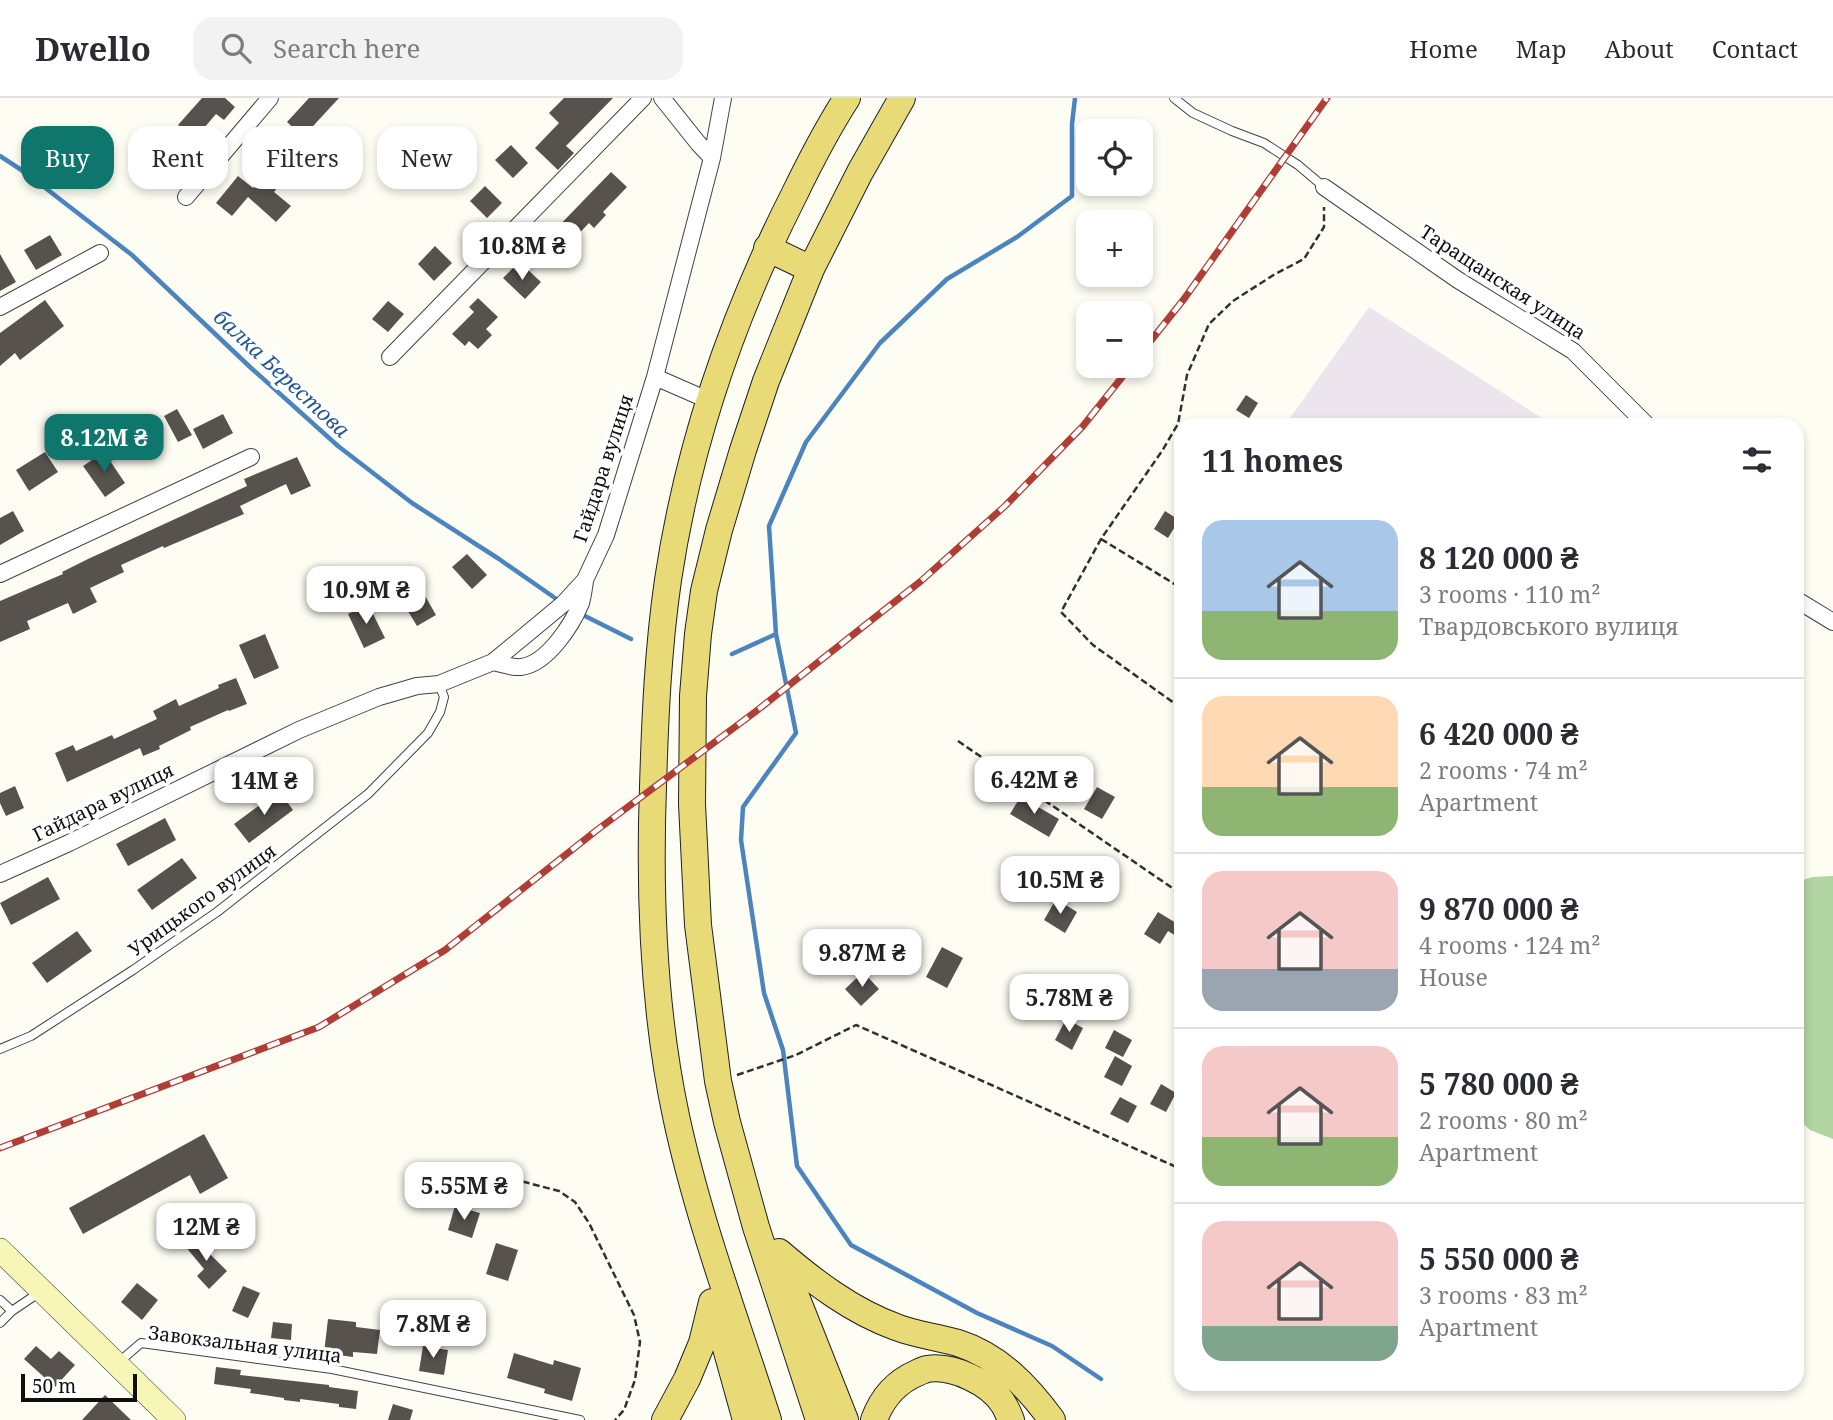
<!DOCTYPE html>
<html lang="en">
<head>
<meta charset="utf-8">
<style>
  body { margin:0; font-family:"Noto Serif",serif; background:#f2f2f3; color:#2b2b33; height:100vh; display:flex; flex-direction:column; font-size:26px; white-space:nowrap }
  * { box-sizing:border-box; margin:0 }
  p { font-size:23px; color:#7c7c81 }
  .icon { flex:none; width:38px; height:38px; fill:none; stroke:currentColor; stroke-width:2; stroke-linecap:round; stroke-linejoin:round }
  .map { position:relative; flex:1; overflow:hidden }
  .sheet { position:absolute; left:1174px; top:320px; width:630px; height:973px; display:flex; flex-direction:column; background:#fff; border-radius:21px; box-shadow:0 4px 10px #0003 }
  .sheet>* { flex:none }
  .hud { position:absolute; left:21px; top:28px; width:665px; height:63px; display:flex; gap:14px }
  .buttons { position:absolute; left:1076px; top:21px; display:grid; gap:14px }
  .buttons a { display:grid; place-items:center; width:77px; height:77px; border-radius:14px; background:#fff; box-shadow:0 4px 10px #0003; font-size:35px }
  .scale { position:absolute; left:21px; bottom:18px; width:116px; box-sizing:border-box; padding-left:7px; border:4px solid #0f0f0f; border-top:0; font-size:19px; line-height:24px; white-space:nowrap; color:#0f0f0f; -webkit-text-stroke:5px #fff; paint-order:stroke }
  .price { position:absolute; translate:-50% -60px; padding:0 16px; border-radius:14px; background:#fff; color:#222; font-size:23px; line-height:46px; filter:drop-shadow(0 2px 4px #0008) }
  .price::after { content:''; position:absolute; left:50%; top:42px; width:21px; height:16px; margin-left:-10px; background:inherit; clip-path:polygon(0 0,100% 0,50% 100%) }
  .price.on { background:#0f766e; color:#fff }
  ul { padding:0; list-style:none }
  li { display:flex; align-items:center; gap:21px; height:175px; padding:0 28px }
  li+li { border-top:2px solid #e1e1e2 }
  li span { display:grid; place-items:center; flex:none; width:196px; height:140px; border-radius:21px; color:#555 }
  li>.icon { margin-inline-start:auto }
  span .icon { width:84px; height:84px; fill:#fffc; stroke-width:1 }
  li b { font-size:30px }
  h2 { display:flex; justify-content:space-between; align-items:center; height:84px; padding:0 28px; font-size:30px }
  .chip { padding:0 24px; border-radius:21px; background:#fff; box-shadow:0 4px 10px #0003; font-size:24px; line-height:63px }
  .chip.on { background:#0f766e; color:#fff }
  header { display:flex; align-items:center; gap:42px; box-sizing:border-box; height:98px; padding:0 35px; background:#fff; border-bottom:2px solid #e1e1e2 }
  header strong { font-size:33px }
  nav { display:flex; gap:38px; margin-inline-start:auto; font-size:24px }
  .search { width:490px; height:63px; background:#f2f2f3; display:flex; align-items:center; gap:18px; box-sizing:border-box; padding:0 24px; border-radius:21px; color:#7c7c81; font-size:26px }
  .map>svg:first-child { display:block }
  .industrial { fill:#ede5ed }
  .forest { fill:#b2d4a1 }
  .lines { fill:none; stroke-linecap:round; stroke-linejoin:round }
  .stream { stroke:#4c84bf; stroke-width:4.5 }
  .building { fill:#57524d }
  .lane-casing { stroke:#424242; stroke-width:10 }
  .street-casing { stroke:#424242; stroke-width:18 }
  .secondary-casing { stroke:#313131; stroke-width:24 }
  .primary-casing { stroke:#202020; stroke-width:28 }
  .path { stroke:#313131; stroke-width:2.5; stroke-dasharray:7 3.5; stroke-linecap:butt }
  .lane { stroke:#fff; stroke-width:8 }
  .street { stroke:#fff; stroke-width:16 }
  .secondary { stroke:#f6f6b6; stroke-width:23 }
  .primary { stroke:#e9da78; stroke-width:26 }
  .rail-casing { stroke:#b13e36; stroke-width:7 }
  .rail { stroke:#fff; stroke-width:4.5; stroke-dasharray:13; stroke-linecap:butt }
  .labels { text-anchor:middle; dominant-baseline:central; stroke-width:7; stroke-linejoin:round; paint-order:stroke }
  .street-label { font-size:19px; fill:#0f0f0f; stroke:#fff }
  .water-label { font-size:21px; font-style:italic; fill:#265894; stroke:#fff }
</style>
</head>
<body>
<header>
<strong>Dwello</strong>
<div class="search"><svg class="icon" aria-label="search" viewBox="0 0 24 24"><circle cx="10" cy="10" r="6"/><path d="M15 15l6 6"/></svg>Search here</div>
<nav><a>Home</a><a>Map</a><a>About</a><a>Contact</a></nav>
</header>
<div class="map">
<svg width="1833" height="1322" viewBox="0 0 1833 1322">
  <rect width="100%" height="100%" fill="#fefdf3"/>
  <!-- industrial -->
  <path class="industrial" d="M1369,209L1553,327H1285Z"/>
  <!-- forest -->
  <path class="forest" d="M1833,778V1041L1810,1032L1797,1020V784L1812,779Z"/>
  <g class="lines">
    <!-- stream -->
    <path class="stream" d="M1075,0L1072,26V98L1017,139L947,181L880,245L806,344L769,428L776,536L796,635L743,709L741,742L764,895L783,952L797,1068L851,1147L977,1215L1052,1248L1101,1281
      M0,58L26,75L132,157L250,269L338,348L412,405L499,461L555,500
      M581,516L631,541
      M732,556L776,536"/>
  </g>
  <!-- building -->
  <path class="building" d="M202,0H225L235,9L224,22L216,16L174,65L160,53L181,29L178,27Z
    M309,0H339L303,39L287,24Z
    M564,0H613L566,48L574,55L558,72L535,50L559,25L549,15Z
    M299,37L313,48L274,94L291,108L276,124L248,99L232,118L216,105L238,78L253,90L269,72L256,60L267,48L281,61Z
    M511,47L528,65L513,80L495,62Z
    M611,74L627,89L603,114L606,117L594,130L589,125L565,150L551,136Z
    M485,88L502,105L487,120L470,103Z
    M50,137L62,157L36,172L24,152Z
    M435,148L452,165L434,183L418,166Z
    M0,156L16,184L0,193Z
    M513,170L521,177L527,171L541,184L525,201L503,180Z
    M478,200L498,219L486,231L492,237L478,251L469,243L465,248L452,236L474,214L469,209Z
    M45,202L64,228L20,262L15,255L0,268V235Z
    M388,203L404,216L388,234L372,221Z
    M1246,297L1258,305L1249,320L1236,312Z
    M177,311L192,337L178,344L164,318Z
    M223,316L233,335L203,351L193,331Z
    M45,354L58,374L29,393L16,372Z
    M104,354L125,385L105,399L83,368Z
    M297,359L311,388L291,397L286,386L240,408L244,416L164,450L163,448L121,467L124,474L90,490L97,504L73,516L68,505L27,523L30,531L0,544V503L63,476L62,474L88,461L247,388L244,381Z
    M13,413L24,433L0,447V420Z
    M1165,413L1179,422L1168,440L1154,431Z
    M467,456L487,477L472,491L452,469Z
    M420,489L436,517L417,528L400,500Z
    M368,506L385,540L364,550L348,516Z
    M265,536L279,570L254,581L239,547Z
    M236,580L247,606L229,613L228,612L190,629L191,632L159,648L160,651L143,658L140,650L67,684L55,655L73,647L76,653L112,637L114,641L157,621L153,613L176,601L179,608L219,590L218,587Z
    M15,688L24,710L6,718L0,705V695Z
    M1097,689L1115,699L1102,721L1084,711Z
    M279,693L293,712L249,745L234,726Z
    M1022,696L1035,703L1033,706L1059,721L1049,739L1010,716Z
    M165,720L176,742L128,768L116,746Z
    M182,760L197,780L152,812L137,792Z
    M48,779L60,801L11,827L0,805Z
    M1056,801L1077,814L1065,835L1044,822Z
    M1158,814L1181,828V841L1168,833L1160,846L1144,836Z
    M77,833L92,853L47,885L32,865Z
    M942,849L963,860L947,890L926,879Z
    M863,874L879,891L861,908L845,891Z
    M1066,921L1083,930L1072,952L1055,942Z
    M1114,932L1132,942L1123,959L1105,950Z
    M1115,958L1132,968L1122,988L1104,979Z
    M1161,986L1176,995L1166,1014L1150,1006Z
    M1120,999L1137,1008L1128,1025L1110,1016Z
    M204,1036L228,1080L200,1096L190,1077L83,1136L69,1110Z
    M455,1108L480,1115L472,1140L448,1132Z
    M198,1138L209,1151L207,1153L227,1173L209,1191L197,1178L204,1171L185,1148Z
    M496,1145L518,1152L508,1183L486,1176Z
    M137,1185L158,1202L142,1222L121,1204Z
    M243,1188L260,1195L248,1220L232,1213Z
    M328,1221L356,1224V1229L380,1232L377,1256L353,1254V1259L324,1255Z
    M273,1224L292,1226L291,1242L271,1240Z
    M36,1248L51,1261L59,1253L75,1267L55,1289L24,1261Z
    M423,1248L448,1252L444,1277L419,1273Z
    M514,1255L553,1267L554,1262L581,1270L572,1303L544,1295L545,1291L507,1280Z
    M216,1269L241,1272L240,1277L329,1287V1289L358,1293L356,1311L339,1309V1306L300,1301V1304L284,1302V1300L250,1295L251,1291L214,1286Z
    M105,1297L131,1322H82Z
    M393,1306L413,1312L410,1322H388Z"/>
  <g class="lines">
    <defs>
      <path id="lane" d="M1174,0L1193,15L1232,33L1264,45L1298,67L1324,89
        M0,951L31,938L133,872L217,814L368,696L428,635L440,614L444,599L439,586
        M0,1202L12,1213L40,1194
        M0,1225L12,1213
        M119,1264L141,1245L332,1271L580,1322"/>
      <path id="street" d="M662,0L698,45L712,60L655,279L710,303
        M712,60L723,0
        M1324,89L1458,182L1573,253L1647,327
        M186,99L270,0
        M0,209L100,155
        M390,259L643,0
        M0,476L251,359
        M1797,502L1833,524
        M493,564C502,566 512,570 521,569C547,566 572,527 581,505C583,498 584,490 585,483
        M0,776L69,745L299,632L379,599L417,588L439,586L493,564L563,506L585,482L606,437L655,279"/>
      <path id="secondary" d="M0,1152L174,1322"/>
      <path id="primary" d="M767,150L811,171
        M779,1154C814,1184 852,1213 896,1229C916,1237 938,1239 958,1245C999,1258 1028,1289 1052,1322
        M791,1186L845,1322
        M719,1225L746,1322
        M665,1322L687,1281L702,1245L712,1204
        M768,1322C736,1222 698,1121 676,1018C653,910 649,799 653,689C655,620 658,551 668,482C688,348 733,217 794,97C810,64 827,31 847,0
        M819,1322L756,1129L727,1024L718,983L698,827L692,706L693,598L698,536L704,493L719,432L743,352L766,283L811,171L860,74L902,0
        M874,1322C882,1300 896,1284 917,1275C919,1274 926,1271 927,1271C953,1267 991,1285 1004,1307C1007,1312 1009,1317 1011,1322"/>
    </defs>
    <!-- lane casing -->
    <use href="#lane" class="lane-casing"/>
    <!-- street casing -->
    <use href="#street" class="street-casing"/>
    <!-- secondary casing -->
    <use href="#secondary" class="secondary-casing"/>
    <!-- primary casing -->
    <use href="#primary" class="primary-casing"/>
    <!-- path -->
    <path class="path" d="M1101,441L1181,490
      M1181,610L1093,547L1061,514L1101,441L1162,353L1178,326L1187,277L1209,226L1233,203L1275,176L1304,161L1324,129V109
      M958,643L1181,796
      M737,977L796,957L856,927L1181,1071
      M482,1073L559,1093L575,1104L589,1125L634,1217L640,1244L635,1282L624,1312L615,1322"/>
    <!-- lane -->
    <use href="#lane" class="lane"/>
    <!-- street -->
    <use href="#street" class="street"/>
    <!-- secondary -->
    <use href="#secondary" class="secondary"/>
    <!-- primary -->
    <use href="#primary" class="primary"/>
    <defs>
      <path id="rail" d="M1141,255L1184,201L1327,0
        M0,1050L319,929L445,852L597,732L755,614L921,483L1005,408L1083,328L1131,268"/>
    </defs>
    <!-- rail casing -->
    <use href="#rail" class="rail-casing"/>
    <!-- rail -->
    <use href="#rail" class="rail"/>
  </g>
  <g class="labels">
    <!-- street labels -->
    <g class="street-label">
      <text transform="translate(1503 184) rotate(33)">Таращанская улица</text>
      <text transform="translate(603 370) rotate(-72)">Гайдара вулиця</text>
      <text transform="translate(103 704) rotate(-26)">Гайдара вулиця</text>
      <text transform="translate(202 802) rotate(-36)">Урицького вулиця</text>
      <text transform="translate(245 1246) rotate(7)">Завокзальная улица</text>
    </g>
    <!-- water labels -->
    <g class="water-label">
      <text transform="translate(282 275) rotate(43)">балка Берестова</text>
    </g>
  </g>
</svg>
<div class="buttons">
<a><svg class="icon" aria-label="locate" viewBox="0 0 24 24"><circle cx="12" cy="12" r="6"/><path d="M12 2v4M12 18v4M2 12h4M18 12h4"/></svg></a>
<a>+</a>
<a>−</a>
</div>
<div class="scale">50 m</div>
<b class="price" style="left:522px;top:184px">10.8M ₴</b>
<b class="price on" style="left:104px;top:376px">8.12M ₴</b>
<b class="price" style="left:366px;top:528px">10.9M ₴</b>
<b class="price" style="left:1034px;top:718px">6.42M ₴</b>
<b class="price" style="left:264px;top:719px">14M ₴</b>
<b class="price" style="left:1060px;top:818px">10.5M ₴</b>
<b class="price" style="left:862px;top:891px">9.87M ₴</b>
<b class="price" style="left:1069px;top:936px">5.78M ₴</b>
<b class="price" style="left:464px;top:1124px">5.55M ₴</b>
<b class="price" style="left:206px;top:1165px">12M ₴</b>
<b class="price" style="left:433px;top:1262px">7.8M ₴</b>
<div class="hud">
<a class="chip on">Buy</a>
<a class="chip">Rent</a>
<a class="chip">Filters</a>
<a class="chip">New</a>
</div>
<section class="sheet">
<h2>11 homes<svg class="icon" aria-label="filters" viewBox="0 0 24 24"><path d="M4 7h16M4 17h16"/><circle cx="9" cy="7" r="2"/><circle cx="15" cy="17" r="2"/></svg></h2>
<ul>
<li><span style="background:linear-gradient(#a9c7e8 65%,#8fb573 0)"><svg class="icon" aria-label="home" viewBox="0 0 24 24"><path d="M3 11l9-7 9 7M6 9v11h12V9"/></svg></span><div><b>8 120 000 ₴</b><p>3 rooms · 110 m²</p><p>Твардовського вулиця</p></div></li>
<li><span style="background:linear-gradient(#ffd9b3 65%,#8fb573 0)"><svg class="icon" aria-label="home" viewBox="0 0 24 24"><path d="M3 11l9-7 9 7M6 9v11h12V9"/></svg></span><div><b>6 420 000 ₴</b><p>2 rooms · 74 m²</p><p>Apartment</p></div></li>
<li><span style="background:linear-gradient(#f6c9c9 70%,#9aa5b1 0)"><svg class="icon" aria-label="home" viewBox="0 0 24 24"><path d="M3 11l9-7 9 7M6 9v11h12V9"/></svg></span><div><b>9 870 000 ₴</b><p>4 rooms · 124 m²</p><p>House</p></div></li>
<li><span style="background:linear-gradient(#f6c9c9 65%,#8fb573 0)"><svg class="icon" aria-label="home" viewBox="0 0 24 24"><path d="M3 11l9-7 9 7M6 9v11h12V9"/></svg></span><div><b>5 780 000 ₴</b><p>2 rooms · 80 m²</p><p>Apartment</p></div></li>
<li><span style="background:linear-gradient(#f6c9c9 75%,#7fa58c 0)"><svg class="icon" aria-label="home" viewBox="0 0 24 24"><path d="M3 11l9-7 9 7M6 9v11h12V9"/></svg></span><div><b>5 550 000 ₴</b><p>3 rooms · 83 m²</p><p>Apartment</p></div></li>
</ul>
</section>
</div>
</body>
</html>
